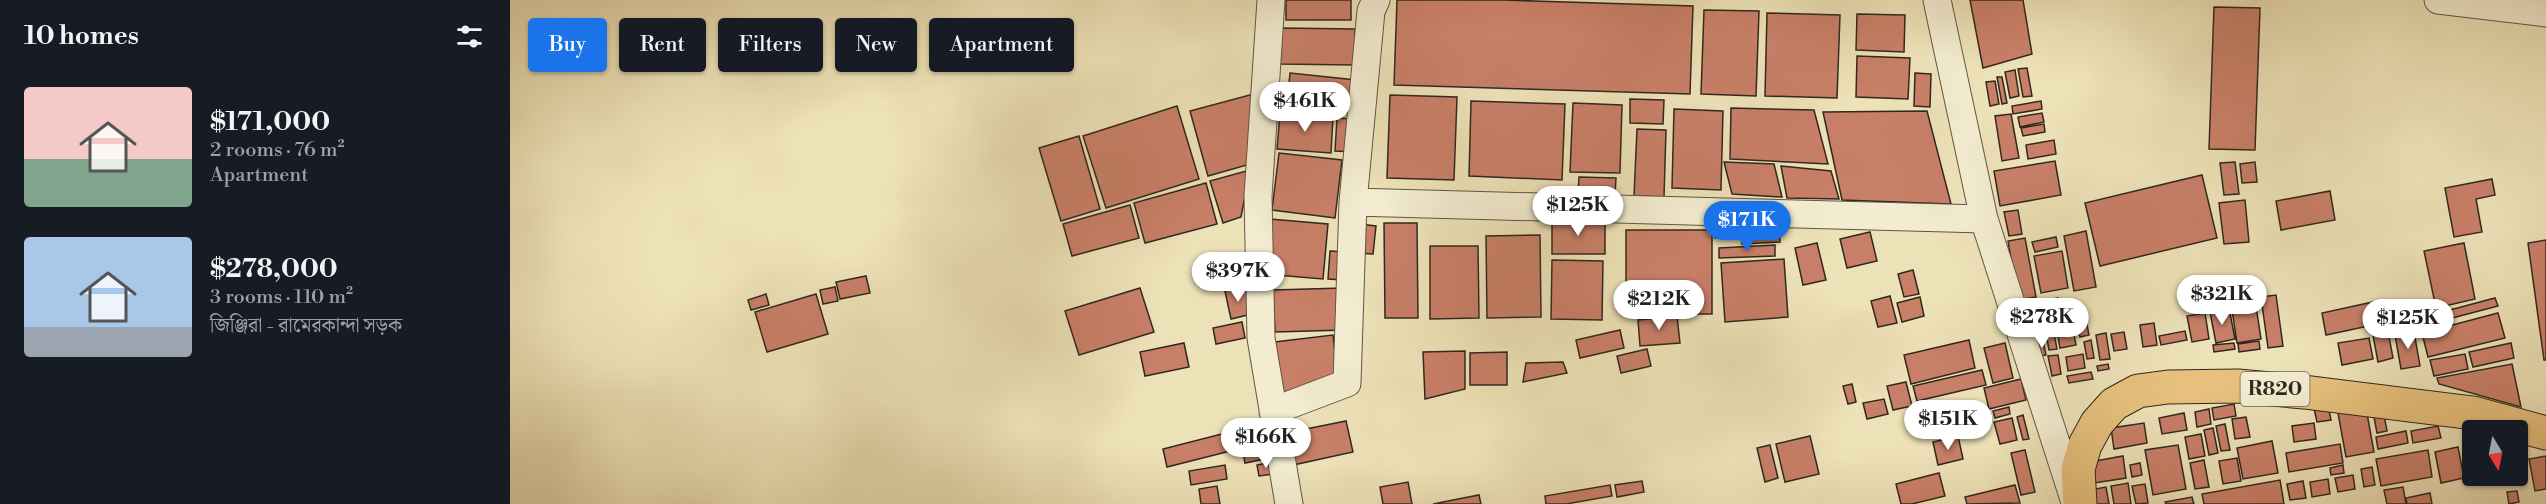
<!DOCTYPE html>
<html lang="en">
<head>
<meta charset="utf-8">
<style>
  body { margin:0; font-family:"Libre Bodoni","Noto Serif Bengali",serif; background:#20242c; color:#f1f3f6; height:100vh; display:flex; flex-direction:column; font-size:22px; white-space:nowrap }
  * { box-sizing:border-box; margin:0 }
  p { font-size:20px; color:#9ea1a6 }
  .icon { flex:none; width:33px; height:33px; fill:none; stroke:currentColor; stroke-width:2; stroke-linecap:round; stroke-linejoin:round }
  .map { position:relative; flex:1; overflow:hidden }
  .panel { display:flex; flex-direction:column; background:#171b24; width:510px }
  .panel>* { flex:none }
  .top-card { position:absolute; left:18px; top:18px; width:570px; height:54px; display:flex; gap:12px }
  .needle { width:39px; rotate:170deg }
  .buttons { position:absolute; left:1952px; top:420px; display:grid; gap:12px }
  .buttons a { display:grid; place-items:center; width:66px; height:66px; border-radius:6px; background:#171b24; box-shadow:0 2px 4px #0004; font-size:30px }
  .price { position:absolute; translate:-50% -51px; padding:0 14px; border-radius:21px; background:#fff; color:#222; font-size:20px; line-height:39px; filter:drop-shadow(0 2px 3px #0008) }
  .price::after { content:''; position:absolute; left:50%; top:36px; width:18px; height:14px; margin-left:-9px; background:inherit; clip-path:polygon(0 0,100% 0,50% 100%) }
  .price.current { background:#1a73e8; color:#fff }
  ul { padding:0; list-style:none }
  li { display:flex; align-items:center; gap:18px; height:150px; padding:0 24px }
  li span { display:grid; place-items:center; flex:none; width:168px; height:120px; border-radius:6px; color:#555 }
  li>.icon { margin-inline-start:auto }
  span .icon { width:72px; height:72px; fill:#fffc; stroke-width:1 }
  li b { font-size:26px }
  h2 { display:flex; justify-content:space-between; align-items:center; height:72px; padding:0 24px; font-size:26px }
  .pill { padding:0 21px; border-radius:6px; background:#171b24; box-shadow:0 2px 4px #0004; font-size:21px; line-height:54px }
  .pill.current { background:#1a73e8; color:#fff }
  main { display:flex; flex:1; min-height:0 }
  .map>svg:first-child { display:block }
  .building { fill:#c87f68; stroke:#30281f; stroke-width:1.5 }
  .lines { fill:none; stroke-linecap:round; stroke-linejoin:round }
  .minor-casing { stroke:#5f5645; stroke-width:29 }
  .major-casing { stroke:#30281f; stroke-width:35 }
  .minor { stroke:#f3ecd0; stroke-width:27 }
  .major { stroke:#e6c07c; stroke-width:33 }
  .labels { text-anchor:middle; dominant-baseline:central; stroke-width:4.5; stroke-linejoin:round; paint-order:stroke }
  .shield { fill:#f3ecd0; stroke:#6a6354; stroke-width:1.5 }
  .shield-label { font-size:20px; font-weight:bold; fill:#30281f }
</style>
</head>
<body>
<main>
<section class="panel">
<h2>10 homes<svg class="icon" aria-label="filters" viewBox="0 0 24 24"><path d="M4 7h16M4 17h16"/><circle cx="9" cy="7" r="2"/><circle cx="15" cy="17" r="2"/></svg></h2>
<ul>
<li><span style="background:linear-gradient(#f6c9c9 60%,#7fa58c 0)"><svg class="icon" aria-label="home" viewBox="0 0 24 24"><path d="M3 11l9-7 9 7M6 9v11h12V9"/></svg></span><div><b>$171,000</b><p>2 rooms · 76 m²</p><p>Apartment</p></div></li>
<li><span style="background:linear-gradient(#a9c7e8 75%,#9aa5b1 0)"><svg class="icon" aria-label="home" viewBox="0 0 24 24"><path d="M3 11l9-7 9 7M6 9v11h12V9"/></svg></span><div><b>$278,000</b><p>3 rooms · 110 m²</p><p>জিঞ্জিরা - রামেরকান্দা সড়ক</p></div></li>
</ul>
</section>
<div class="map">
<svg width="2036" height="504" viewBox="0 0 2036 504">
  <rect width="100%" height="100%" fill="#ede1b7"/>
  <filter id="stains"><feTurbulence type="fractalNoise" baseFrequency=".00333" numOctaves="4"/><feColorMatrix values="0 0 0 0 .2 0 0 0 0 .09 0 0 0 0 .02 0 0 0 .5 -.17"/></filter>
  <radialGradient id="worn" r=".72"><stop offset=".6" stop-color="#630" stop-opacity="0"/><stop offset="1" stop-color="#630" stop-opacity=".3"/></radialGradient>
  <!-- building -->
  <path class="building" d="M776,0H841V20H776Z
    M887,0H994L1183,6L1180,94L884,85Z
    M1460,0H1513L1522,54L1473,68Z
    M1704,7L1750,8L1745,150L1699,149Z
    M1194,10L1249,11L1246,96L1191,94Z
    M1257,13L1330,15L1327,98L1255,96Z
    M1347,14L1395,15L1394,52L1346,50Z
    M771,28L845,29V65L770,64Z
    M1347,56L1400,58L1398,99L1346,97Z
    M1517,68L1522,96L1513,97L1508,69Z
    M1505,70L1509,96L1500,98L1495,72Z
    M780,73L846,80L843,112L777,105Z
    M1405,73L1421,74L1420,107L1404,106Z
    M1487,77H1492L1497,103L1492,104Z
    M1485,81L1489,104L1480,106L1476,82Z
    M751,92L744,163L698,176L680,111Z
    M880,95L947,97L944,180L877,178Z
    M1120,99L1154,100L1153,124L1120,123Z
    M961,101L1055,104L1052,180L959,176Z
    M1531,101L1532,109L1503,114L1502,106Z
    M1063,103L1112,105L1110,173L1060,172Z
    M667,106L689,179L596,208L573,136Z
    M1221,108L1304,110L1318,164L1220,159Z
    M1164,109L1213,111L1211,190L1162,188Z
    M1417,111L1441,204L1332,200L1313,112Z
    M770,113L823,117L821,153L767,149Z
    M1532,113L1534,122L1510,127L1508,117Z
    M1501,114L1509,158L1492,161L1485,116Z
    M827,118L843,119L842,152L825,151Z
    M1534,124L1535,132L1513,136L1511,128Z
    M1127,129L1156,130L1154,197L1124,196Z
    M569,136L590,209L551,221L529,148Z
    M1544,140L1546,154L1518,159L1516,145Z
    M769,153L832,160L825,218L762,210Z
    M1545,161L1551,195L1490,206L1484,171Z
    M1214,162L1264,164L1272,197L1222,194Z
    M1725,162L1729,194L1714,195L1710,163Z
    M1745,162L1747,182L1732,183L1730,164Z
    M1271,166L1321,171L1329,199L1277,198Z
    M740,170L731,217L713,223L700,181Z
    M1692,175L1707,238L1590,266L1575,203Z
    M1069,177L1106,178L1105,195L1068,194Z
    M1982,179L1985,195L1966,199L1972,232L1944,237L1935,188Z
    M696,183L707,224L635,243L624,203Z
    M1820,191L1825,220L1771,230L1766,201Z
    M1735,200L1739,242L1714,244L1709,203Z
    M620,205L629,238L562,256L553,224Z
    M1508,210L1512,234L1499,236L1494,212Z
    M759,219L818,224L813,279L754,274Z
    M1042,220H1095V254H1042Z
    M874,223H907L908,318H875Z
    M849,224L866,226L863,254L846,253Z
    M1225,225L1226,237L1205,238L1204,226Z
    M1269,226L1270,242L1232,244L1231,227Z
    M1116,230H1202V314H1116Z
    M1576,231L1586,287L1564,291L1554,236Z
    M1360,232L1367,261L1337,268L1330,239Z
    M1030,235L1031,317L977,318L976,236Z
    M1546,237L1548,247L1525,252L1522,242Z
    M1515,238L1526,297L1508,300L1498,241Z
    M2036,240V360H2034L2018,243Z
    M1307,243L1316,280L1293,285L1285,248Z
    M1954,243L1965,299L1926,308L1914,251Z
    M1265,245V256L1209,258V248Z
    M920,246H968L969,318L920,319Z
    M820,251L834,252L832,280L818,279Z
    M1552,251L1558,288L1531,293L1524,256Z
    M1274,259L1278,317L1215,322L1211,263Z
    M1042,260L1093,261L1092,320L1041,319Z
    M738,268L740,281L726,284L723,271Z
    M1403,270L1409,294L1394,297L1388,274Z
    M719,271L722,287L705,290L701,274Z
    M356,276L360,293L330,299L326,282Z
    M325,287L328,301L313,304L310,290Z
    M736,287L742,314L721,319L715,291Z
    M630,288L644,332L569,355L555,311Z
    M833,288L835,330L765,332L763,290Z
    M256,294L259,305L241,310L238,300Z
    M306,294L318,334L257,352L245,312Z
    M1766,295L1773,346L1758,348L1751,297Z
    M1380,296L1387,323L1368,327L1361,301Z
    M1410,297L1414,316L1392,322L1387,303Z
    M1548,298L1552,318L1537,321L1533,301Z
    M1985,298L1988,306L1908,327L1906,319Z
    M1745,300L1751,339L1727,343L1721,303Z
    M1530,301L1533,319L1527,320L1523,302Z
    M1863,302L1868,324L1816,335L1812,313Z
    M1886,303L1889,317L1874,320L1870,306Z
    M1719,308L1725,339L1706,343L1700,312Z
    M1695,313L1699,339L1682,342L1677,316Z
    M1988,313L1995,338L1918,357L1912,333Z
    M1167,316L1170,343L1130,346L1128,320Z
    M1576,320L1579,335L1570,337L1567,322Z
    M732,322L735,338L706,344L703,328Z
    M1644,323L1647,345L1633,347L1630,325Z
    M1562,324L1566,345L1550,348L1546,326Z
    M1877,326L1883,358L1868,362L1862,330Z
    M1110,330L1114,348L1070,358L1066,340Z
    M1675,331L1677,340L1651,345L1649,336Z
    M1614,332L1617,349L1604,351L1601,334Z
    M1904,332L1910,366L1891,369L1885,335Z
    M1544,333L1547,349L1539,350L1536,334Z
    M1596,333L1600,359L1590,360L1586,335Z
    M823,335L828,379L767,397L756,343Z
    M1859,338L1863,359L1832,365L1828,343Z
    M1459,340L1465,368L1401,384L1394,355Z
    M1581,340L1584,358L1577,359L1574,342Z
    M1533,341L1536,355L1530,356L1528,342Z
    M1749,341L1750,349L1729,352L1728,344Z
    M674,343L679,367L635,376L630,352Z
    M1495,343L1503,378L1483,383L1474,348Z
    M1724,343L1725,349L1704,352L1703,345Z
    M2001,343L2004,358L1963,367L1959,352Z
    M1137,349L1141,366L1111,373L1107,356Z
    M955,351V389L915,399L913,352Z
    M997,352V385H960V353Z
    M1573,354L1575,368L1558,371L1556,357Z
    M1955,354L1958,369L1924,376L1920,360Z
    M1548,355L1551,374L1542,376L1538,356Z
    M1053,362L1057,373L1013,382L1016,363Z
    M1598,364L1599,369L1588,371L1587,366Z
    M2002,364L2011,407L1929,384L1927,378Z
    M1472,370L1476,385L1407,401L1403,386Z
    M1581,372L1583,379L1559,383L1557,376Z
    M1511,379L1516,400L1479,409L1474,388Z
    M1396,382L1402,406L1383,410L1377,386Z
    M1342,384L1346,402L1338,404L1333,386Z
    M1374,399L1378,414L1357,419L1353,403Z
    M1724,404L1726,416L1704,420L1702,408Z
    M1818,405L1821,420L1807,422L1804,408Z
    M1499,407L1500,414L1485,418L1483,411Z
    M1856,408L1864,452L1836,457L1828,413Z
    M1699,409L1701,424L1687,427L1685,412Z
    M1873,410L1877,431L1867,433L1863,412Z
    M1674,413L1677,430L1652,434L1649,418Z
    M1513,415L1519,439L1513,440L1507,417Z
    M1736,417L1740,437L1725,439L1722,419Z
    M1502,418L1507,440L1490,444L1484,422Z
    M836,421L843,452L783,465L776,433Z
    M1634,423L1637,443L1604,449L1601,428Z
    M1804,423L1806,439L1784,442L1782,426Z
    M751,424L756,442L657,467L653,449Z
    M1715,424L1720,450L1711,451L1706,426Z
    M1928,426L1931,438L1903,443L1901,431Z
    M1703,428L1708,453L1699,455L1694,430Z
    M1896,431L1898,443L1868,449L1866,437Z
    M1691,434L1695,456L1679,459L1675,437Z
    M1300,436L1309,474L1275,482L1266,444Z
    M1448,436L1453,459L1428,465L1423,442Z
    M1762,441L1768,473L1733,479L1727,448Z
    M1830,444L1833,463L1779,472L1776,453Z
    M1260,445L1268,478L1255,482L1247,448Z
    M1668,445L1676,489L1643,495L1635,450Z
    M763,446L765,457L735,463L733,452Z
    M1948,447L1954,478L1931,483L1925,452Z
    M1515,450L1525,492L1511,495L1501,453Z
    M1918,450L1922,477L1871,486L1866,459Z
    M1613,456L1616,478L1578,484L1574,463Z
    M2036,456V489L2025,491L2019,459Z
    M1727,458L1731,481L1713,484L1709,461Z
    M1694,460L1699,487L1685,489L1680,463Z
    M762,462L764,474L749,476L747,465Z
    M1630,463L1632,475L1622,477L1620,465Z
    M715,465L717,479L681,485L679,471Z
    M1833,465L1834,473L1821,475L1820,468Z
    M1862,467L1865,485L1854,487L1851,469Z
    M1429,473L1435,496L1402,504H1391L1386,484Z
    M1843,475L1845,489L1828,492L1825,478Z
    M1818,479L1820,494L1802,497L1800,482Z
    M1770,480L1774,504H1694L1692,494Z
    M1132,481L1134,492L1107,497L1105,485Z
    M1793,481L1796,498L1780,500L1777,484Z
    M898,482L902,504H873L870,487Z
    M1618,483L1621,504H1604L1601,486Z
    M1635,484L1638,503L1626,504L1622,486Z
    M1100,485L1102,496L1056,504H1036L1035,496Z
    M1505,485L1510,503L1457,504L1455,497Z
    M707,486L710,504H691L689,489Z
    M1596,487L1599,504H1576L1574,491Z
    M1893,487L1896,504H1877L1874,490Z
    M2007,491L2009,502L1999,504L1997,492Z
    M1920,493L1922,504H1897L1896,498Z
    M969,495L971,504H923Z
    M1682,497L1684,504H1656L1655,502Z"/>
  <g class="lines">
    <defs>
      <path id="minor" d="M761,0L748,196L751,338L779,504
        M1427,0L1474,219L1564,499
        M1928,0L2036,13
        M843,202L1474,219
        M763,411L837,383L843,202L861,11L866,0"/>
      <path id="major" d="M1570,504L1568,469L1575,445L1587,423L1604,404L1628,391L1658,387L1728,386L1794,392L1963,413L2036,433"/>
    </defs>
    <!-- minor casing -->
    <use href="#minor" class="minor-casing"/>
    <!-- major casing -->
    <use href="#major" class="major-casing"/>
    <!-- minor -->
    <use href="#minor" class="minor"/>
    <!-- major -->
    <use href="#major" class="major"/>
  </g>
  <g class="labels">
    <!-- shield labels -->
    <rect class="shield" x="1730.5" y="372" width="69" height="34" rx="4.5"/>
    <g class="shield-label">
      <text x="1765" y="389">R820</text>
    </g>
  </g>
  <rect width="100%" height="100%" filter="url(#stains)"/>
  <rect width="100%" height="100%" fill="url(#worn)"/>
</svg>
<div class="buttons">
<a><svg class="needle" viewBox="-14 -14 28 28"><path d="M0-13l5 13h-10z" fill="#e53935"/><path d="M0 13l5-13h-10z" fill="#9ea1a6"/></svg></a>
</div>
<b class="price" style="left:795px;top:133px">$461K</b>
<b class="price" style="left:1068px;top:237px">$125K</b>
<b class="price current" style="left:1237px;top:252px">$171K</b>
<b class="price" style="left:728px;top:303px">$397K</b>
<b class="price" style="left:1712px;top:326px">$321K</b>
<b class="price" style="left:1149px;top:331px">$212K</b>
<b class="price" style="left:1532px;top:349px">$278K</b>
<b class="price" style="left:1898px;top:350px">$125K</b>
<b class="price" style="left:1438px;top:451px">$151K</b>
<b class="price" style="left:756px;top:469px">$166K</b>
<div class="top-card">
<a class="pill current">Buy</a>
<a class="pill">Rent</a>
<a class="pill">Filters</a>
<a class="pill">New</a>
<a class="pill">Apartment</a>
</div>
</div>
</main>
</body>
</html>
